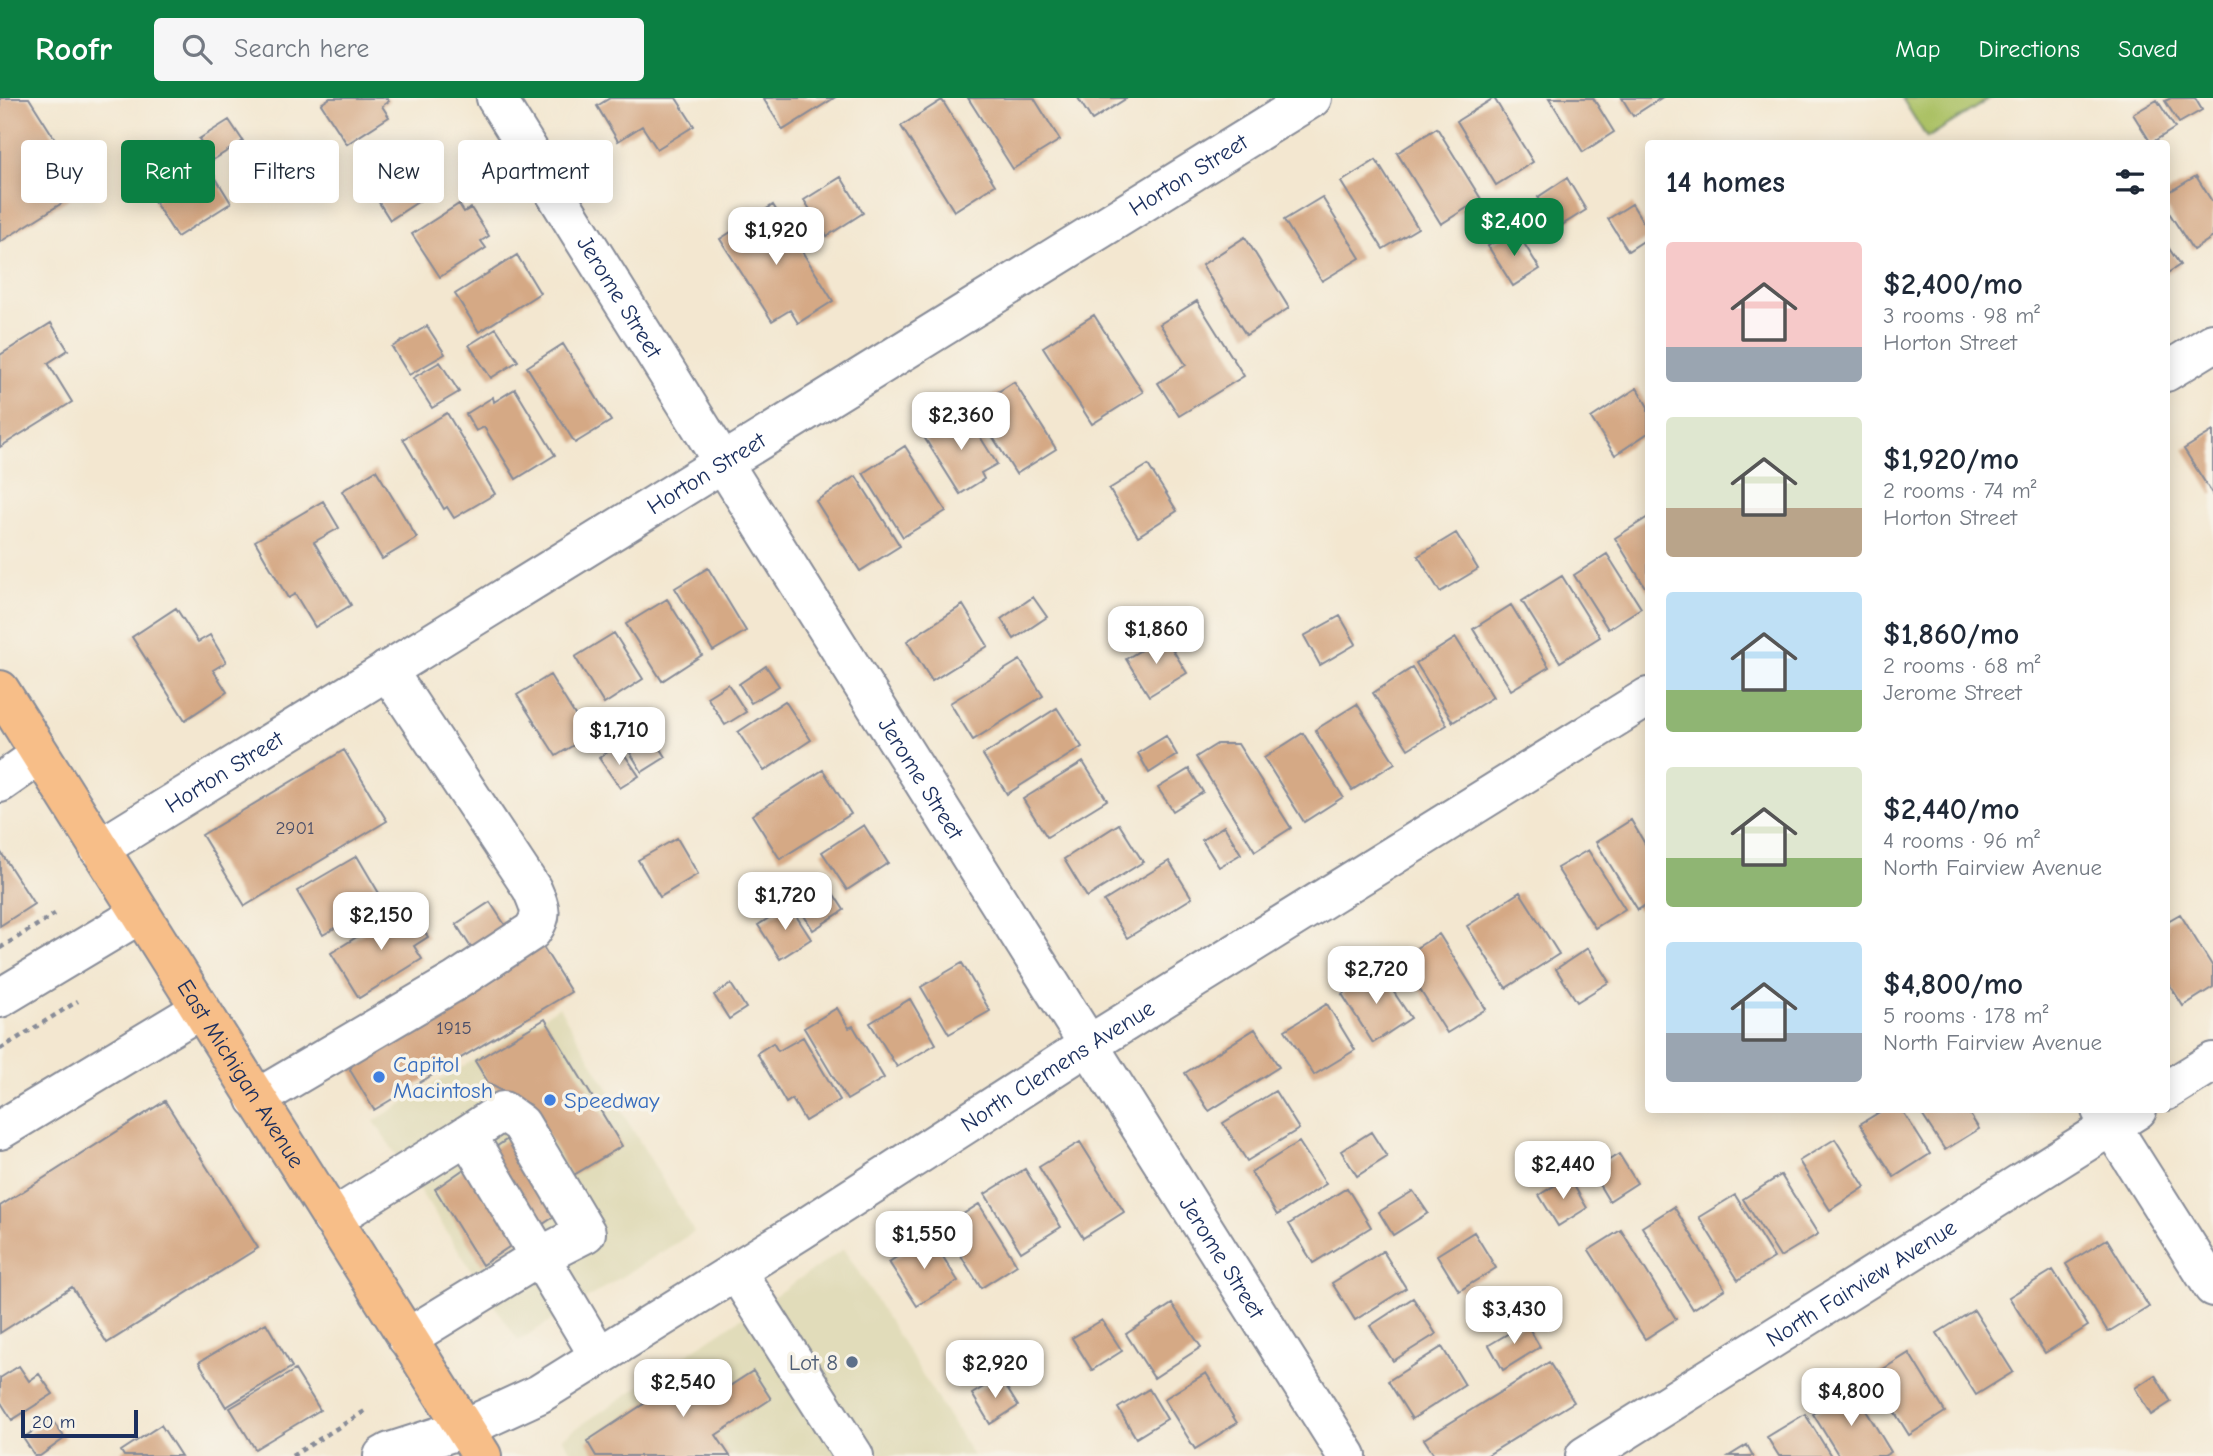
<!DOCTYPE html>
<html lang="en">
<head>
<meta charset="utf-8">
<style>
  body { margin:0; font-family:"Comic Neue",sans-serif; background:#f6f6f7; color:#1f2937; height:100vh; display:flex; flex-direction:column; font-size:26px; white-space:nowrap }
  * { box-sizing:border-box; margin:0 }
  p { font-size:23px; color:#747a83 }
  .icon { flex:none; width:38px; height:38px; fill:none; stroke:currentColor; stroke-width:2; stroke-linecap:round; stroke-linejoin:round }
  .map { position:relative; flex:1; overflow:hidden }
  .panel { position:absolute; left:1645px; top:42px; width:525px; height:973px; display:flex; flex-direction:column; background:#fff; border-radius:7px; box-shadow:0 4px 18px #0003 }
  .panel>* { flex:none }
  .hud { position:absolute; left:21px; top:42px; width:665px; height:63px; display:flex; gap:14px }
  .scale { position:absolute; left:21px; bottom:18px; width:117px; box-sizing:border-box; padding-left:7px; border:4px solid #1b2f5e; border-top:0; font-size:19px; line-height:24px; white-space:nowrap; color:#1b2f5e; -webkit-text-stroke:5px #f7f3e8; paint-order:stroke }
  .price { position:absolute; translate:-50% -60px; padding:0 16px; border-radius:14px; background:#fff; color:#222; font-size:23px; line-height:46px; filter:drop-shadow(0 2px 4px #0008) }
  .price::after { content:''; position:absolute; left:50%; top:42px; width:21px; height:16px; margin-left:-10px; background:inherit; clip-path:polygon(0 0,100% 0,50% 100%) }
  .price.active { background:#0b8043; color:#fff }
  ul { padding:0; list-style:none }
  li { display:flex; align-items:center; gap:21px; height:175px; padding:0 21px }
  li span { display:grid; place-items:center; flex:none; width:196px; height:140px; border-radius:7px; color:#555 }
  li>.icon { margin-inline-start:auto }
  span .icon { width:84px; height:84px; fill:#fffc; stroke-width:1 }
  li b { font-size:30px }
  h2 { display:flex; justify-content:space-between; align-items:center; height:84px; padding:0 21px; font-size:30px }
  .pill { padding:0 24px; border-radius:7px; background:#fff; box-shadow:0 4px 18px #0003; font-size:24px; line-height:63px }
  .pill.active { background:#0b8043; color:#fff }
  header { display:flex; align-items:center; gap:42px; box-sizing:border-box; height:98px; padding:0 35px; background:#0b8043; color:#fff }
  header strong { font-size:33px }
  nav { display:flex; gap:38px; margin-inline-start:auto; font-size:24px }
  .search { width:490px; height:63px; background:#f6f6f7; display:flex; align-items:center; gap:18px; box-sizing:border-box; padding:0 24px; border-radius:7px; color:#747a83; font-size:26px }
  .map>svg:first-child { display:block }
  .built { fill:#e1dcba }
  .green { fill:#abc165; stroke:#637862; stroke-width:2 }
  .building { fill:#d5a985 }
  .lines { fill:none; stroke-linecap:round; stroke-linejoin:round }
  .minor-casing { stroke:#878b97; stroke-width:42 }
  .major-casing { stroke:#878b97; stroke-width:42 }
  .path { stroke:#878b97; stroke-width:4.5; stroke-dasharray:5 5; stroke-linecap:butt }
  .minor { stroke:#fff; stroke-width:38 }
  .major { stroke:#f7be88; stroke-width:38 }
  .shop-dot { fill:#3f7fe0; stroke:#f7f3e8; stroke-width:2.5 }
  .service-dot { fill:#5c6f8a; stroke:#f7f3e8; stroke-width:2.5 }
  .labels { text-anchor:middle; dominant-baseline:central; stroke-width:7; stroke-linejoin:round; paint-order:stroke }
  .number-label { font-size:19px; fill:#4a4e68 }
  .street-label { font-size:23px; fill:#1b2f5e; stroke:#f7f3e8 }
  .shop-label { font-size:23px; fill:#366cbe; stroke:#f7f3e8; text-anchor:start }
  .service-label { font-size:23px; fill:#4e5e75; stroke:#f7f3e8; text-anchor:end }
</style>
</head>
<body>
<header>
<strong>Roofr</strong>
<div class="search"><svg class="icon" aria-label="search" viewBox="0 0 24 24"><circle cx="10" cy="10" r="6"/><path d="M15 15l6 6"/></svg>Search here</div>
<nav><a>Map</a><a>Directions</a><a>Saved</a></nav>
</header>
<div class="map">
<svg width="2213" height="1358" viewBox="0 0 2213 1358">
  <rect width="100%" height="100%" fill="#f7f3e8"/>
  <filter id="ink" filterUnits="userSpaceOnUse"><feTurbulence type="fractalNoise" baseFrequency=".0143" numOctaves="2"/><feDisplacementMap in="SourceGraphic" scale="14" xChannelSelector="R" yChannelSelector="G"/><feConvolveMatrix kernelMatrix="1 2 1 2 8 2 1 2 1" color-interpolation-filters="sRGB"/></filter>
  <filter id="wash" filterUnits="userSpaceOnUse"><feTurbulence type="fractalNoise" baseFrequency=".00686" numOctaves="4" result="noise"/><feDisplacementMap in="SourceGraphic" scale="28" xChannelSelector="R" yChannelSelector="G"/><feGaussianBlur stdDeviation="1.57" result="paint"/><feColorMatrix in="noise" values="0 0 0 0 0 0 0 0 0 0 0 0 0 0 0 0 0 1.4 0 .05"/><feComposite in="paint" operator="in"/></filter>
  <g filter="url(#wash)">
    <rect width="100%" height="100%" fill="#f3e7d0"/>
    <!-- built -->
    <path class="built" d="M559,909L694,1134L518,1243L374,1023Z
      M844,1151L973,1358H574L562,1340Z"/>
    <!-- green -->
    <path class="green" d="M1902,0H1991L1927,40Z"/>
    <g id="blocks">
      <!-- building -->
      <path class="building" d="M0,0H29L86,90L0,144Z
        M330,0H387L389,3L382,8L389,19L347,46L321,6Z
        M610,0H676L694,28L657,51L642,28L618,43L597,8Z
        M763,0H834L783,32Z
        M968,0H1034L1060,42L1013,71Z
        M1078,0H1127L1092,22Z
        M1494,0L1533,64L1496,87L1457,23Z
        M1549,0H1593L1614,34L1583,54Z
        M1622,0H1661L1633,18Z
        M2171,0H2195L2202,12L2179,25L2165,3Z
        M942,2L995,87L954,113L901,28Z
        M2157,2L2175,30L2151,45L2133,16Z
        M229,22L243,43L213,62L199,41Z
        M1437,30L1481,101L1441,126L1397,55Z
        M407,48L414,60L426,52L438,70L424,79L433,94L390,122L370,90L377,85L369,72Z
        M1376,62L1418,130L1383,151L1341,84Z
        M209,69L231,105L177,139L154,103Z
        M2196,78L2213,105V139L2193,152L2166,110V96Z
        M841,79L863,115L827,138L804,102Z
        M1567,80L1586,112L1557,130L1538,99Z
        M1322,99L1360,160L1322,183L1284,122Z
        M459,106L464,114L471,110L489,138L481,143L486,150L440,179L412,136Z
        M1632,106L1648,132V140L1628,153L1608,121Z
        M773,107L833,203L798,225L790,212L772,223L720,141Z
        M1515,131L1540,171L1513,188L1488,148Z
        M1245,139L1289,210L1246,237L1202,167Z
        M2166,146L2180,167L2166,176Z
        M517,157L540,195L479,234L455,196Z
        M1197,203L1244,278L1179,318L1158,285L1186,267L1160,226Z
        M1094,217L1143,294L1092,326L1043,249Z
        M51,225L68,252L48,265L72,304L0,349V257Z
        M427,228L445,256L409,277L392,249Z
        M496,230L518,263L491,280L469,247Z
        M563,246L611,323L575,345L527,269Z
        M440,264L459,294L432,310L413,280Z
        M1014,284L1056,351L1016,376L974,309Z
        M1637,290L1648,309V335L1615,357L1591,320Z
        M515,291L555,357L516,381L484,329L476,333L466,316L493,299L494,304Z
        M964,313L997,366L981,375L984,381L960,396L924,339Z
        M447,315L495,396L454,420L447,409L444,411L403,341Z
        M2213,333V397L2184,351Z
        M905,348L946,413L903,439L863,375Z
        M1148,367L1177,413L1138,438L1109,391Z
        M376,372L417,440L382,461L342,393Z
        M856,378L900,448L860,473L816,403Z
        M323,403L339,430L314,444L351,507L315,529L295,496L288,500L255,443Z
        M1648,419V494L1615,440Z
        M1456,435L1478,471L1440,494L1418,458Z
        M1607,456L1641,510L1608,531L1574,477Z
        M708,470L746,533L713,553L675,490Z
        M1562,478L1600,539L1560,564L1522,503Z
        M1033,499L1047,519L1014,541L1001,521Z
        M667,501L702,557L662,583L626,526Z
        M963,507L988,548L932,583L907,543Z
        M1511,507L1549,569L1511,592L1473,531Z
        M176,510L198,544L210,537L226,564L213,572L227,594L185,622L132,539Z
        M1340,518L1356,546L1320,567L1304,538Z
        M614,535L643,581L604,606L575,559Z
        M1164,538L1187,575L1149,598L1126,561Z
        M1456,540L1493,599L1453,624L1416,565Z
        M1020,562L1043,598L973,642L950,605Z
        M766,568L779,588L751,605L739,586Z
        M1412,570L1447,627L1408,651L1373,595Z
        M550,577L588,638L556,658L517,597Z
        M728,586L746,614L725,627L707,599Z
        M785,603L811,642L764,673L738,634Z
        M1357,606L1395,665L1352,692L1315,632Z
        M1057,610L1082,649L1007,696L983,657Z
        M647,629L666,659L642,674L623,643Z
        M1303,635L1343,699L1304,724L1264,660Z
        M1166,638L1177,657L1149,675L1138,655Z
        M1217,646H1238L1291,730L1255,753L1196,659Z
        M618,647L639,678L620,690L599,660Z
        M344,652L387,723L245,808L202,737Z
        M1083,664L1107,702L1047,739L1023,701Z
        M1189,671L1203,694L1173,713L1158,690Z
        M823,672L851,716L780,761L752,717Z
        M1631,722L1648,751V805L1638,812L1596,744Z
        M1119,726L1143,764L1087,799L1064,761Z
        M864,727L888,765L847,792L822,754Z
        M1224,728L1241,756L1219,769L1202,742Z
        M677,740L698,776L660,799L638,762Z
        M1588,752L1625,811L1595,830L1557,770Z
        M0,753L34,806L0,828Z
        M357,758L383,802L323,837L297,793Z
        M1169,763L1192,800L1127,840L1104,803Z
        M831,792L844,812L813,832L800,811Z
        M1520,794L1559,856L1506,890L1467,828Z
        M490,804L511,836L477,859L456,826Z
        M408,807L428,839L414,848L422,861L359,900L331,855Z
        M789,807L811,841L780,861L758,827Z
        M2180,816L2213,869V889L2183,908L2166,881V824Z
        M1439,836L1486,911L1447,935L1400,860Z
        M540,844L571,894L374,1012L350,972L357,954L452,907L508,873L503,866Z
        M1588,850L1609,884L1577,904L1556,871Z
        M962,865L990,913L949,936L921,889Z
        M1379,872L1411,920L1373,945L1342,896Z
        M731,886L746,910L729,921L714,897Z
        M910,901L936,946L897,969L870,925Z
        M1327,906L1355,952L1314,977L1285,932Z
        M837,910L849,930L853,928L884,980L847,1002L804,930Z
        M545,921L622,1048L572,1078L530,1007L489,986L475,963Z
        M1255,931L1279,969L1209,1013L1185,975Z
        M803,939L840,1002L805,1023L792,1001L786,1005L757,955L773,945L778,953Z
        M1275,993L1299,1031L1247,1063L1223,1025Z
        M165,1003L258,1150L107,1245L72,1189L0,1235V1108Z
        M1883,1012H1902L1930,1056L1894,1079L1860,1026Z
        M1919,1012H1967L1979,1031L1945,1052Z
        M522,1031L570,1108L482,1167L435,1091Z
        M1371,1034L1387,1059L1357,1078L1341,1053Z
        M1835,1041L1865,1089L1830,1112L1799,1063Z
        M1080,1044L1124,1114L1083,1140L1039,1069Z
        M1299,1044L1326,1086L1277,1117L1251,1074Z
        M1619,1056L1637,1085L1609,1103L1591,1073Z
        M1025,1071L1061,1129L1021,1154L985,1096Z
        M1781,1077L1818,1136L1780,1159L1743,1101Z
        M1569,1079L1587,1110L1558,1128L1539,1097Z
        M1347,1090L1371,1129L1313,1165L1289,1126Z
        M1413,1093L1428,1115L1393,1137L1379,1114Z
        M1735,1097L1774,1160L1738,1182L1699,1119Z
        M979,1106L1017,1167L981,1190L943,1129Z
        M1674,1109L1725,1191L1693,1211L1642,1129Z
        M1621,1132L1676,1221L1645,1241L1589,1152Z
        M1474,1134L1496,1170L1459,1193L1437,1157Z
        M930,1138L958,1183L917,1208L889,1164Z
        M2107,1141L2149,1209L2108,1234L2066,1166Z
        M1383,1153L1406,1190L1355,1222L1332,1185Z
        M2053,1172L2088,1228L2045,1255L2009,1199Z
        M1413,1200L1436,1236L1393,1263L1370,1228Z
        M1172,1206L1201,1249L1154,1280L1126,1236Z
        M1974,1212L2013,1274L1976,1297L1937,1235Z
        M1102,1222L1122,1253L1092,1272L1072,1240Z
        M266,1225L292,1269L226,1309L199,1264Z
        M1526,1225L1540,1249L1503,1272L1489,1247Z
        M1442,1249L1465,1287L1412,1321L1388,1283Z
        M1909,1255L1945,1314L1909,1337L1872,1278Z
        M1549,1264L1574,1304L1486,1358H1435L1424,1341Z
        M705,1266L722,1293L753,1273L771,1301L716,1337L730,1358H596L587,1343Z
        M19,1268L29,1283L39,1276L53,1296L12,1322L0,1303V1280Z
        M295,1272L320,1312L255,1351L230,1310Z
        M1206,1275L1237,1325L1195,1351L1164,1301Z
        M2155,1277L2171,1304L2151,1317L2135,1290Z
        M1000,1279L1018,1308L990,1326L972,1296Z
        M1149,1291L1167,1321L1136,1340L1118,1310Z
        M1853,1291L1891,1354L1884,1358H1839L1813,1316Z
        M1805,1316L1831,1358H1779L1767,1339Z
        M51,1321L65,1340L40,1358H35L23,1340Z
        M161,1327L181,1358H124L121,1353Z
        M1747,1347L1753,1358H1729Z"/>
    </g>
  </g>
  <g filter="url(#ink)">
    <use href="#blocks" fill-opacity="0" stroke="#878b97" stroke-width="2"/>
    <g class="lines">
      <defs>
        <g id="minor">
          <path id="s1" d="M496,0L742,395L1347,1358"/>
          <path d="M2166,274L2213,245"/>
          <path d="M0,685L40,657"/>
          <path id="s2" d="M99,751L1312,0"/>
          <path d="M0,900L140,816"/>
          <path d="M2166,993L2213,964"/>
          <path d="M256,1001L456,883L532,833C544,816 540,810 532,791L387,572"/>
          <path d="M2101,1012L2213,1189"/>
          <path d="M0,1032L199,912"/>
          <path d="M332,1121L467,1037L599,1258"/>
          <path d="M736,1173L854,1358"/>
          <path d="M407,1240L539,1159L586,1135L521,1026L503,1013L467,1037"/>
          <path id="s3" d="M383,1358L390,1354L465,1330L539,1296L800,1133L1090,946L1648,599"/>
          <path id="s4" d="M1585,1358L2137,1012"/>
        </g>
        <g id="major">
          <path id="s5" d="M0,592L482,1358"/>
        </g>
      </defs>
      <!-- minor casing -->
      <use href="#minor" class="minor-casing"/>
      <!-- major casing -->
      <use href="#major" class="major-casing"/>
      <!-- path -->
      <path class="path" d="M0,850L55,816
        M0,951L78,903
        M292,1358L365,1313"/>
      <!-- minor -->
      <use href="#minor" class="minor"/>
      <!-- major -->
      <use href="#major" class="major"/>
    </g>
  </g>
  <!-- markers -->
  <g class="shop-dot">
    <circle cx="379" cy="979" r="7"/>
    <circle cx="550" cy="1002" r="7"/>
  </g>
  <circle class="service-dot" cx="852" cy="1264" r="7"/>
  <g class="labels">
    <!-- number labels -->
    <g class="number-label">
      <text x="295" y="730">2901</text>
      <text x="454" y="930">1915</text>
    </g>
    <!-- street labels -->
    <g class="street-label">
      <text stroke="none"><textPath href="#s2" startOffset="1281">Horton Street</textPath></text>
      <text stroke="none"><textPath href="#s1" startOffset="234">Jerome Street</textPath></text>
      <text stroke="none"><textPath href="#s2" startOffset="714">Horton Street</textPath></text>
      <text stroke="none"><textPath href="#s2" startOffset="147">Horton Street</textPath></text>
      <text stroke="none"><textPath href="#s1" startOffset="802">Jerome Street</textPath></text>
      <text stroke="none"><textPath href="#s3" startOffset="782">North Clemens Avenue</textPath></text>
      <text stroke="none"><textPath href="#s5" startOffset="453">East Michigan Avenue</textPath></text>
      <text stroke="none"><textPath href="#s1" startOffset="1368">Jerome Street</textPath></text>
      <text stroke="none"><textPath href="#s4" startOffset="326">North Fairview Avenue</textPath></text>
    </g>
    <!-- shop labels -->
    <g class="shop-label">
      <text x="393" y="966">Capitol<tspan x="393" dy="26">Macintosh</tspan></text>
      <text x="564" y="1002">Speedway</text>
    </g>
    <!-- service labels -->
    <g class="service-label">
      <text x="838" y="1264">Lot 8</text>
    </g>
  </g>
</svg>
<div class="scale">20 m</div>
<b class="price active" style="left:1514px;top:160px">$2,400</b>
<b class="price" style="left:776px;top:169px">$1,920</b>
<b class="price" style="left:961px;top:354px">$2,360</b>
<b class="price" style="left:1156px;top:568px">$1,860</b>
<b class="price" style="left:619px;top:669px">$1,710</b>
<b class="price" style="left:785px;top:834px">$1,720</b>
<b class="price" style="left:381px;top:854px">$2,150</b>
<b class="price" style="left:1376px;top:908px">$2,720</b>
<b class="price" style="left:1563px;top:1103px">$2,440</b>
<b class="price" style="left:924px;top:1173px">$1,550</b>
<b class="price" style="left:1514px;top:1248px">$3,430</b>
<b class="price" style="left:995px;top:1302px">$2,920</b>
<b class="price" style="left:683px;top:1321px">$2,540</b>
<b class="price" style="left:1851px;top:1330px">$4,800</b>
<div class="hud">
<a class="pill">Buy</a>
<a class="pill active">Rent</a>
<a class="pill">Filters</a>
<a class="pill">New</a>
<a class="pill">Apartment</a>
</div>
<section class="panel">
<h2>14 homes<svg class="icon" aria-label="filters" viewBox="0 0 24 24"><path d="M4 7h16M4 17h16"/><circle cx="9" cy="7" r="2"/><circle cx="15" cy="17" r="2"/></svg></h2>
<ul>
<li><span style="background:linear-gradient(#f6c9c9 75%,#9aa5b1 0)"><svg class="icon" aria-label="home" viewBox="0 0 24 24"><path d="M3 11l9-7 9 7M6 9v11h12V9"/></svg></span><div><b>$2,400/mo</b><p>3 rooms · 98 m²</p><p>Horton Street</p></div></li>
<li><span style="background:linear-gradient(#dfe7d0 65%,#b9a48a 0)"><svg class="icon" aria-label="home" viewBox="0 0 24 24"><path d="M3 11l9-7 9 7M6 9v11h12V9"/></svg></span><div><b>$1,920/mo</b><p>2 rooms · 74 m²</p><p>Horton Street</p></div></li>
<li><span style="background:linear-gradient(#bfe0f5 70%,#8fb573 0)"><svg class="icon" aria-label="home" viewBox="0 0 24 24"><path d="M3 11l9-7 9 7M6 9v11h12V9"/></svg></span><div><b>$1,860/mo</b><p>2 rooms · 68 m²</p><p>Jerome Street</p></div></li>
<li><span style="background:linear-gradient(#dfe7d0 65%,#8fb573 0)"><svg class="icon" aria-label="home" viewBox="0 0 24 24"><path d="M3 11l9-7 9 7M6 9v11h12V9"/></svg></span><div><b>$2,440/mo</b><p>4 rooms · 96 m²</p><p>North Fairview Avenue</p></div></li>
<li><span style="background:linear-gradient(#bfe0f5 65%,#9aa5b1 0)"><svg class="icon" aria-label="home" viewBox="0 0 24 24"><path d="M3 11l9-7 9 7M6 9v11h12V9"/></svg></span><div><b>$4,800/mo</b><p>5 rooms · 178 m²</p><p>North Fairview Avenue</p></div></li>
</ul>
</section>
</div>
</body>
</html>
